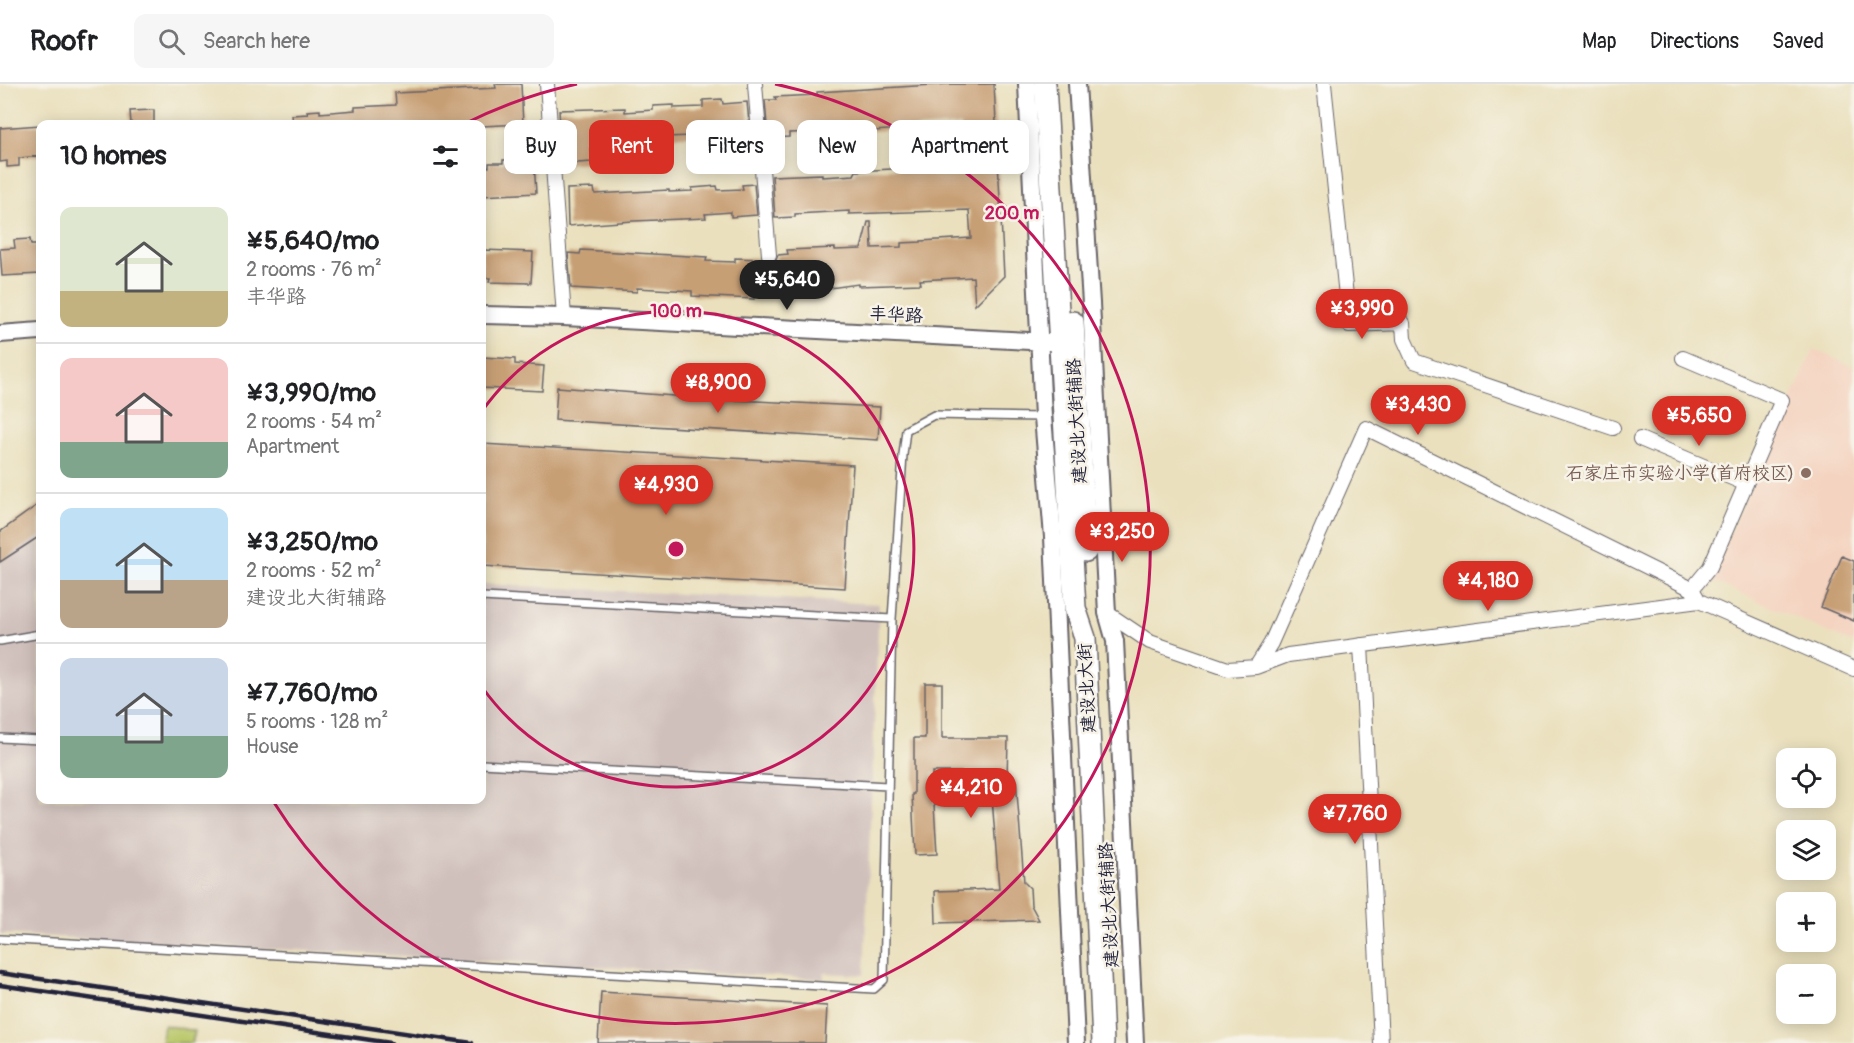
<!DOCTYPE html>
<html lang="en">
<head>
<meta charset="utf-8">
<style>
  body { margin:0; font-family:Pangolin,"LXGW WenKai TC",sans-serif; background:#f6f6f6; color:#202124; height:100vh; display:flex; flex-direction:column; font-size:22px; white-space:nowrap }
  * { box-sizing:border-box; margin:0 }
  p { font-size:20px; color:#757577 }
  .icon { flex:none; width:33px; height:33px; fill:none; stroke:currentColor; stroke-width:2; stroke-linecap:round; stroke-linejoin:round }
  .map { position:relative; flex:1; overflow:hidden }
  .panel { position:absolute; left:36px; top:36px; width:450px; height:684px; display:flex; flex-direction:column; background:#fff; border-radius:12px; box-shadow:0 3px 15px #0003 }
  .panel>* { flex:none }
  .hud { position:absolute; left:504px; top:36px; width:570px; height:54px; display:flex; gap:12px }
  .buttons { position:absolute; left:1776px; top:664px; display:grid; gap:12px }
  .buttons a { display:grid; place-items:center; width:60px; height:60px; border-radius:12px; background:#fff; box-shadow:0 3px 15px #0003; font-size:30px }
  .price { position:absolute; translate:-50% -51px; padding:0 14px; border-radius:21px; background:#d93025; color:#fff; font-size:20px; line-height:39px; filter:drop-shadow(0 2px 3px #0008) }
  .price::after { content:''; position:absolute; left:50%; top:36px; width:18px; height:14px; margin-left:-9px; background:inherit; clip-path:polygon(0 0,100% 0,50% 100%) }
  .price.active { background:#222; color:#fff }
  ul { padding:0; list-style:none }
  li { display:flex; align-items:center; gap:18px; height:150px; padding:0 24px }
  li+li { border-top:2px solid #e0e0e0 }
  li span { display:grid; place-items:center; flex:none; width:168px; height:120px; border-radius:12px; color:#555 }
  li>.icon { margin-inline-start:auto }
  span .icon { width:72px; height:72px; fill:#fffc; stroke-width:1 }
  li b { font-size:26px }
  h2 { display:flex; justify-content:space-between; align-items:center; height:72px; padding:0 24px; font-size:26px }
  .tag { padding:0 21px; border-radius:12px; background:#fff; box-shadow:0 3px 15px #0003; font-size:21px; line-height:54px }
  .tag.active { background:#d93025; color:#fff }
  header { display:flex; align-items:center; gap:36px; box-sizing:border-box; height:84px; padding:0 30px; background:#fff; border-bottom:2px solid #e0e0e0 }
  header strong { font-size:28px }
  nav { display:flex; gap:33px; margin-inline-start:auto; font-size:21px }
  .search { width:420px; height:54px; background:#f6f6f6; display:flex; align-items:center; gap:15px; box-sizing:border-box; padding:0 21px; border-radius:12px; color:#757577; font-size:22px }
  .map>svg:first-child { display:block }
  .built { fill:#f4d3c0 }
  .industrial { fill:#d0c0bc }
  .green { fill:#bac769; stroke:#6e7452; stroke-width:1.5 }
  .building { fill:#c79f74 }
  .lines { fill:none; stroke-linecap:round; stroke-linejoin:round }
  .service-casing { stroke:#686468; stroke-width:10 }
  .minor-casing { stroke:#686468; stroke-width:16 }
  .tertiary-casing { stroke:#686468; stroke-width:20 }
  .primary-casing { stroke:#686468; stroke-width:24 }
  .service { stroke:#fff; stroke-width:7 }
  .minor { stroke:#fff; stroke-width:14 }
  .tertiary { stroke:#fff; stroke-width:16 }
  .primary { stroke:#fff; stroke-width:21 }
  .rail { stroke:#22223b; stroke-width:4.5 }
  .ring { fill:none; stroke:#c2185b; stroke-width:3 }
  .education-dot { fill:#8d6e63; stroke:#f7f3e8; stroke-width:2 }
  .labels { text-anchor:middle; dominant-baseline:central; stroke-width:5; stroke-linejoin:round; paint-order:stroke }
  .street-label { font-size:18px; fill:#22223b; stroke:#f7f3e8 }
  .education-label { font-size:18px; fill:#785e54; stroke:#f7f3e8; text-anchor:end }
  .centre { fill:#c2185b; stroke:#f7f3e8; stroke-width:3 }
  .ring-label { font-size:18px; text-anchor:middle; font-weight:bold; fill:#c2185b; stroke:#f7f3e8; stroke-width:5; stroke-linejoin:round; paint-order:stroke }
</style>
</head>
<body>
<header>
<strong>Roofr</strong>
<div class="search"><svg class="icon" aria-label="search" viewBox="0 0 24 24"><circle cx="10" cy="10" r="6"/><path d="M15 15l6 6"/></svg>Search here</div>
<nav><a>Map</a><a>Directions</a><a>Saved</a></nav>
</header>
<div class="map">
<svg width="1854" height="959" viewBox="0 0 1854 959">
  <rect width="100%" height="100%" fill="#f7f3e8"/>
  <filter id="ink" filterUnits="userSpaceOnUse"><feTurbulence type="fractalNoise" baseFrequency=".0167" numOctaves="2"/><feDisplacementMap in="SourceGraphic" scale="12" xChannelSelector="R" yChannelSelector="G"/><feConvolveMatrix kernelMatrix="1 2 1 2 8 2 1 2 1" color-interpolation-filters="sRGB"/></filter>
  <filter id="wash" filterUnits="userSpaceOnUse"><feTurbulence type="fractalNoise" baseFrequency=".008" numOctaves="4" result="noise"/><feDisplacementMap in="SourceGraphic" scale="24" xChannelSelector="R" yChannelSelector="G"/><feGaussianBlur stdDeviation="1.35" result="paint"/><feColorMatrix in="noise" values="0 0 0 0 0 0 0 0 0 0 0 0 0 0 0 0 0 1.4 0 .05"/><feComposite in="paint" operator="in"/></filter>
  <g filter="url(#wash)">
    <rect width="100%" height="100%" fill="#eae0bd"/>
    <!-- built -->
    <path class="built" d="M1814,265L1854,283V560L1709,495Z"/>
    <!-- industrial -->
    <path class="industrial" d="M40,425V716H482V500L879,520L864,891L824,889V895L0,850V451Z"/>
    <!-- green -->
    <path class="green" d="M164,941L195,947L192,959H161Z"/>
    <g id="blocks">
      <!-- building -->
      <path class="building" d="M495,0H521L523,40L482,42L293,40L292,31L308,30L307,27L320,26V29L355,26V23L396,21L395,9L496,4Z
        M949,0H994L1004,192L975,221L973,193L920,196L921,200L858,202V200L816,206L785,208V205L762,206V213L754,212V215L692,212V207L637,204V208L571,204L568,169L580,170L581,166L707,173L706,177L735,178V174L761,175L769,180L775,178L778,171L788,170L787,166L835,164V166L861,165L868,138H871L872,164L901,163V159L921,158V157L971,154L969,126L849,130V127L795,130V133L775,134L772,92L822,90V93L854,91L856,87L892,85L908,84V81H921V78L966,76L964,49L961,50V41L815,51V48L789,49V53L768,54L765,16H776L775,13L817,11V8Z
        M722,15L723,20L747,18L750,50L635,54V59L591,62L592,78L562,80L559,26L625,24V28L653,26V22L674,21V24L703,23V16Z
        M154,26V40H131L130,27Z
        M40,41V72L19,74V82L7,83V77L0,78V44Z
        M528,75V79L534,78L536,109L482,112V83H489V79H503V76Z
        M754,100L757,131L731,133V128L705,130L706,134L633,137L568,142L567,105L594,104L595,110L669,106V108L692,107V104L717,102L718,106L743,105L742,101Z
        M30,155L31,161H40V190L2,192L0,165L15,164L14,156Z
        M482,166L533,168L531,199L489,198L490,194H482Z
        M482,273L515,275V280L544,282L542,307L482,304Z
        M557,303L713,315L880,323L878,356L555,336Z
        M482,360L853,381L845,504L482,482Z
        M40,419V452L0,478V448Z
        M1842,472L1854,477V537L1821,523Z
        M925,599H942V654H1008L1007,696H1016L1024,798L1030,804L1031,821L1039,836L936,839L935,807L999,805L990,688H932L937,770L915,771L912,710H914V654H925Z
        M601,908L827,922L825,959H598Z"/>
    </g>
  </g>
  <g filter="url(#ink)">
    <use href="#blocks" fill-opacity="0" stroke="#686468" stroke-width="1.5"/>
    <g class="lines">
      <defs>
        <path id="service" d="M482,513L892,535
          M0,557L40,550
          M0,654L40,656
          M482,680L888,702
          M0,855L874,905L884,896L892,535L903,371L906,346L934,331L1043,333"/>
        <path id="minor" d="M547,0L564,233
          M755,0L769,171
          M1324,0L1349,241L1403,239L1404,255L1414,277L1613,344
          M1683,274L1782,316L1710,483L1692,505
          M1640,355L1746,400
          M1107,529L1150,558L1228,585L1256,583L1288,571L1699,517L1854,585
          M1361,561L1381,959
          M1256,583L1271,559L1366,344L1692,505L1699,517"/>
        <path id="tertiary" d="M1027,0L1043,333L1053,453L1076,959
          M1077,0L1091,219L1107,529L1115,557L1135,959
          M482,231L564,233L1050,258
          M0,250L40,247"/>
        <path id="primary" d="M1045,0L1075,524L1085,554L1103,959
          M1073,238L1086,467"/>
      </defs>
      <!-- service casing -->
      <use href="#service" class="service-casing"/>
      <!-- minor casing -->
      <use href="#minor" class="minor-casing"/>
      <!-- tertiary casing -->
      <use href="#tertiary" class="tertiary-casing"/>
      <!-- primary casing -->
      <use href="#primary" class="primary-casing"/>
      <!-- service -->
      <use href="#service" class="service"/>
      <!-- minor -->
      <use href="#minor" class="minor"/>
      <!-- tertiary -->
      <use href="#tertiary" class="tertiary"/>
      <!-- primary -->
      <use href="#primary" class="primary"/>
      <!-- rail -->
      <path class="rail" d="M0,889L472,959
        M0,901L391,959"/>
    </g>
  </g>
  <!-- distance rings -->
  <g class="ring">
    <path d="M482 327A238 238 0 1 1 482 603"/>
    <path d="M464 40A475 475 0 0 1 577 0M775 0A475 475 0 1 1 273 717"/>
  </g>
  <!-- markers -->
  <circle class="education-dot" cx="1806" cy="389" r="6"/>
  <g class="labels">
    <!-- street labels -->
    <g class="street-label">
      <text transform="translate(896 231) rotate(3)">丰华路</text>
      <text transform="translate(1077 337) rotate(-93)">建设北大街辅路</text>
      <text transform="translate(1087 604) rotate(-93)">建设北大街</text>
      <text transform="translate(1109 821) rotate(-93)">建设北大街辅路</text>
    </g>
    <!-- education labels -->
    <g class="education-label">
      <text x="1794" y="389">石家庄市实验小学(首府校区)</text>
    </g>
  </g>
  <circle cx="676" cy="465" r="9" class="centre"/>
  <g class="ring-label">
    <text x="1012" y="135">200 m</text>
    <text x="676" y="233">100 m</text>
  </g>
</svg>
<div class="buttons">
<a><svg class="icon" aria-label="locate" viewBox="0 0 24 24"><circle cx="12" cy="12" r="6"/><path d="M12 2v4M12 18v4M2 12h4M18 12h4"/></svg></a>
<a><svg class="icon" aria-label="layers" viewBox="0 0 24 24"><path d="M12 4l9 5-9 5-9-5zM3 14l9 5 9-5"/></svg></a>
<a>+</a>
<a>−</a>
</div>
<b class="price active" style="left:787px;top:227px">¥5,640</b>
<b class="price" style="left:1362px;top:256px">¥3,990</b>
<b class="price" style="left:718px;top:330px">¥8,900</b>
<b class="price" style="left:1418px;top:352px">¥3,430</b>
<b class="price" style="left:1699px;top:363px">¥5,650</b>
<b class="price" style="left:666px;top:432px">¥4,930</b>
<b class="price" style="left:1122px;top:479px">¥3,250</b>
<b class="price" style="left:1488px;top:528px">¥4,180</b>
<b class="price" style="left:971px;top:735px">¥4,210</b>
<b class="price" style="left:1355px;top:761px">¥7,760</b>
<div class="hud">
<a class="tag">Buy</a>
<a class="tag active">Rent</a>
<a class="tag">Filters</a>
<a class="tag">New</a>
<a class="tag">Apartment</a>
</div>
<section class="panel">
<h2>10 homes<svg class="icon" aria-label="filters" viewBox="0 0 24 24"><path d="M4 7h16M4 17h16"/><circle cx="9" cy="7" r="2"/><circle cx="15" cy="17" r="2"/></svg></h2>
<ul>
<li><span style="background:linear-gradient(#dfe7d0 70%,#c2b280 0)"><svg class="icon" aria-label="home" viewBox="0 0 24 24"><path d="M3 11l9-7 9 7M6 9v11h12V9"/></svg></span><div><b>¥5,640/mo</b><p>2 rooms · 76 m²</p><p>丰华路</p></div></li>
<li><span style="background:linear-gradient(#f6c9c9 70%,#7fa58c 0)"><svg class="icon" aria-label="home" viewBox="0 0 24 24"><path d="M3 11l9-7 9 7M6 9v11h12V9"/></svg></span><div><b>¥3,990/mo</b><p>2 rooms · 54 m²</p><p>Apartment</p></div></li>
<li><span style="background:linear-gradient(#bfe0f5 60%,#b9a48a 0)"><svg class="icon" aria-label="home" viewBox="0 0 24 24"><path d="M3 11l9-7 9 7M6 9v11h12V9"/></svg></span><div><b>¥3,250/mo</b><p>2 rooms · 52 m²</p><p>建设北大街辅路</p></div></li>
<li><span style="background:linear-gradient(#c9d6e8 65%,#7fa58c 0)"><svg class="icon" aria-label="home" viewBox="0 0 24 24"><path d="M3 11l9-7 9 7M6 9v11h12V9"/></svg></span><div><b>¥7,760/mo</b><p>5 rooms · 128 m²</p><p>House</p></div></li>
</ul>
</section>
</div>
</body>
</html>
